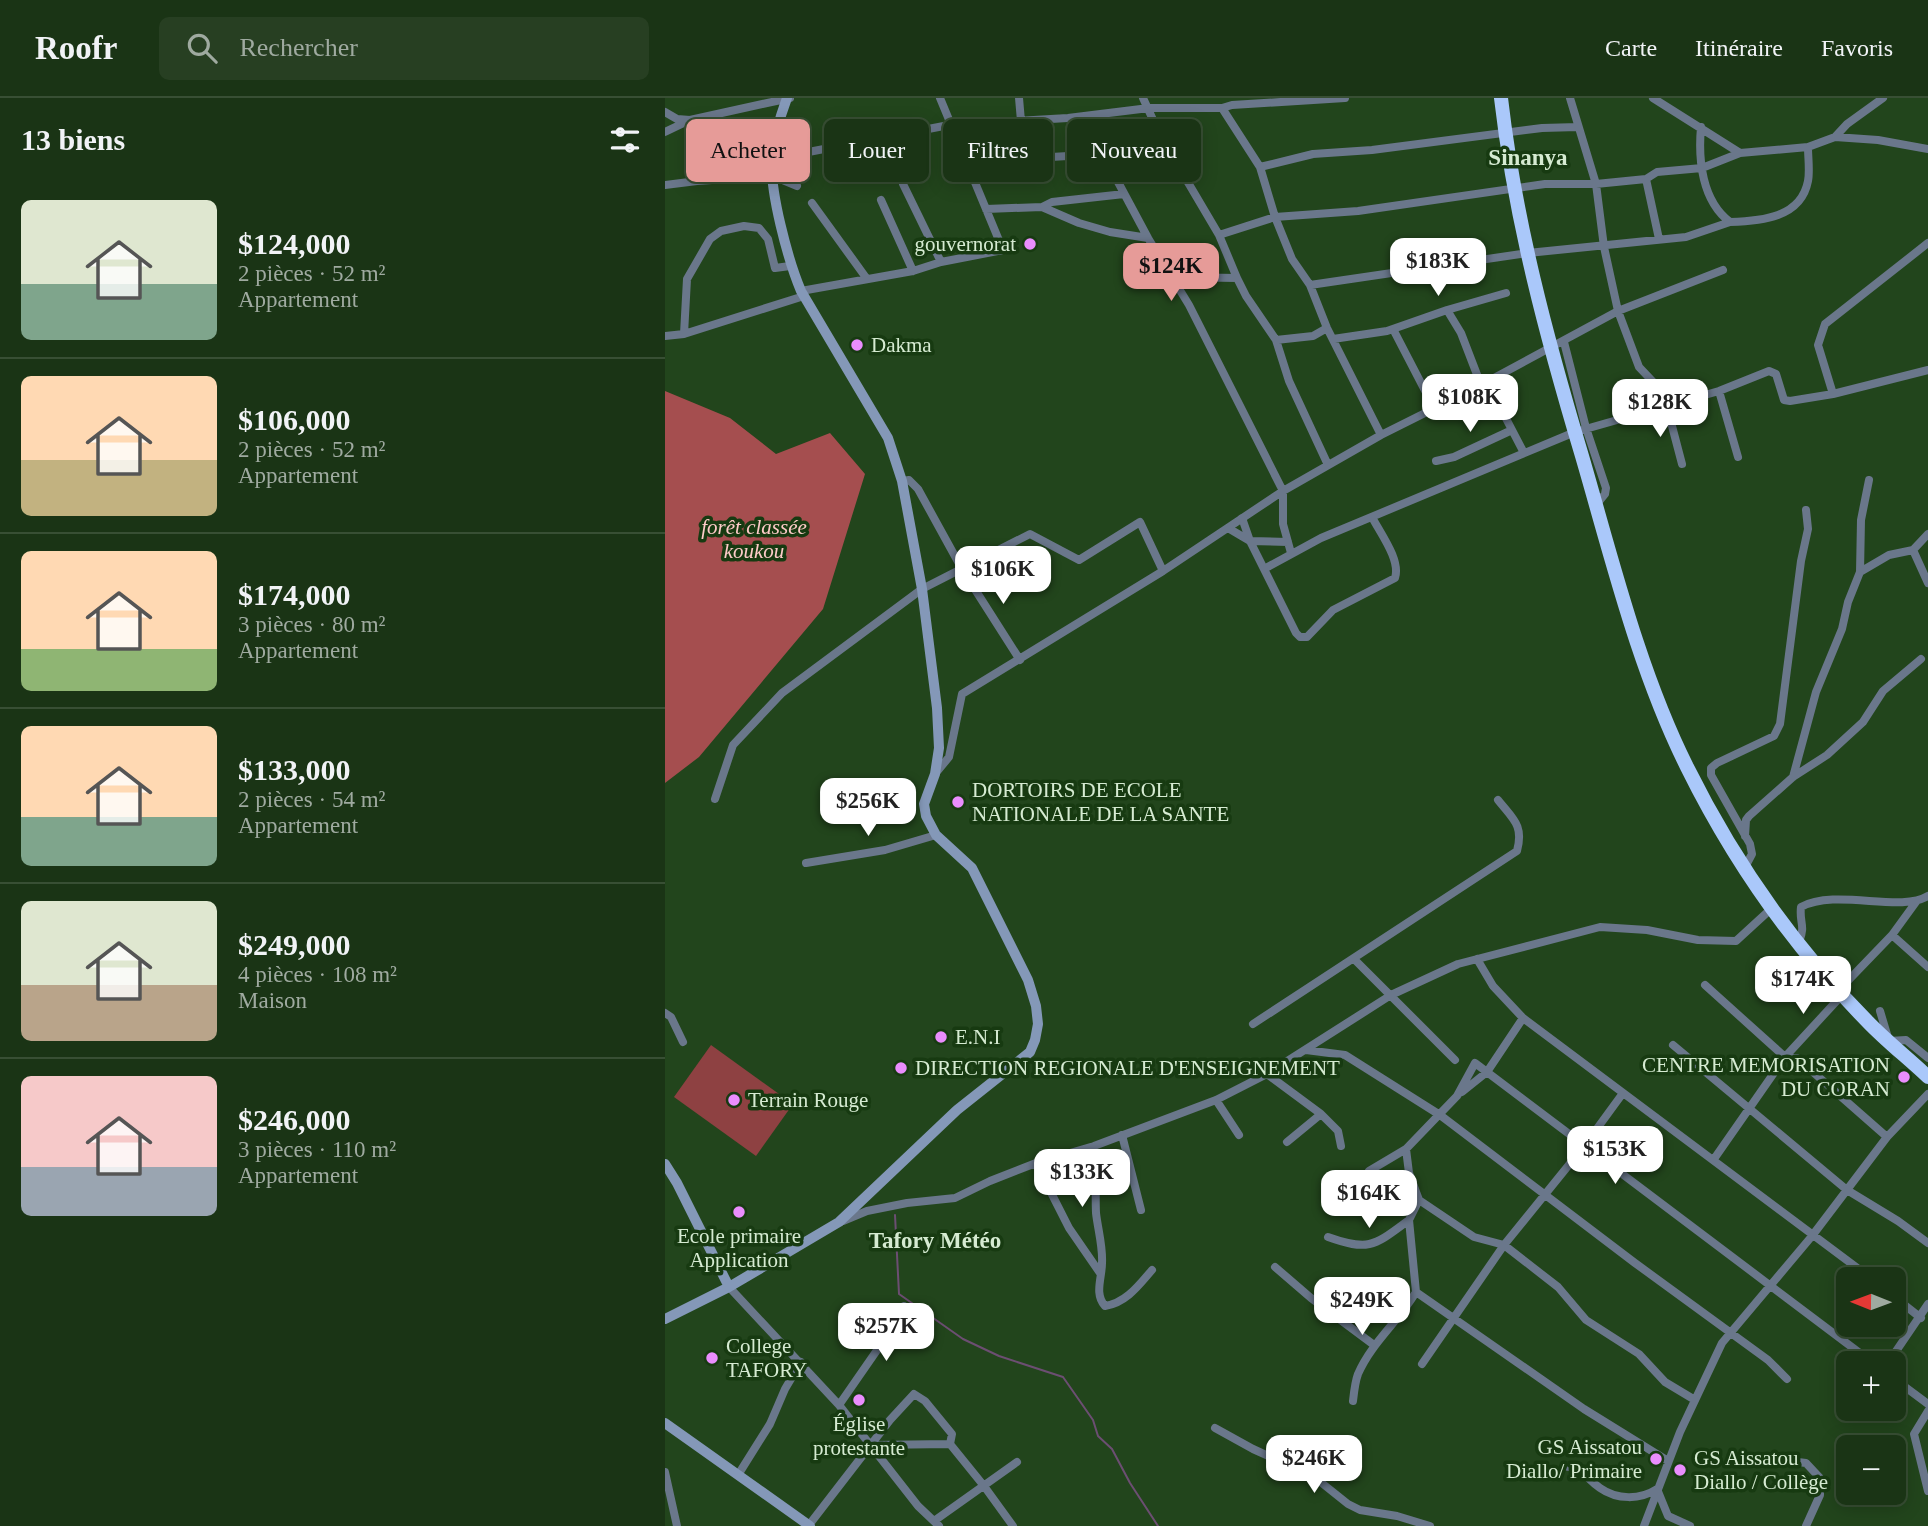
<!DOCTYPE html>
<html lang="fr">
<head>
<meta charset="utf-8">
<style>
  body { margin:0; font-family:Georgia,serif; background:#273f22; color:#f1f3f6; height:100vh; display:flex; flex-direction:column; font-size:26px; white-space:nowrap }
  * { box-sizing:border-box; margin:0 }
  p { font-size:23px; color:#9faaa0 }
  .icon { flex:none; width:38px; height:38px; fill:none; stroke:currentColor; stroke-width:2; stroke-linecap:round; stroke-linejoin:round }
  .map { position:relative; flex:1; overflow:hidden }
  .side { display:flex; flex-direction:column; background:#1a3415; width:665px }
  .side>* { flex:none }
  .hud { position:absolute; left:21px; top:21px; width:665px; height:63px; display:flex; gap:14px }
  .needle { width:46px; rotate:271deg }
  .controls { position:absolute; left:1171px; top:1169px; display:grid; gap:14px }
  .controls a { display:grid; place-items:center; width:70px; height:70px; border-radius:10px; background:#1a3415; box-shadow:0 4px 18px #0003,0 0 0 2px #384f34; font-size:35px }
  .price { position:absolute; translate:-50% -60px; padding:0 16px; border-radius:14px; background:#fff; color:#222; font-size:23px; line-height:46px; filter:drop-shadow(0 2px 4px #0008) }
  .price::after { content:''; position:absolute; left:50%; top:42px; width:21px; height:16px; margin-left:-10px; background:inherit; clip-path:polygon(0 0,100% 0,50% 100%) }
  .price.active { background:#e69b98; color:#111 }
  ul { padding:0; list-style:none }
  li { display:flex; align-items:center; gap:21px; height:175px; padding:0 21px }
  li+li { border-top:2px solid #384f34 }
  li span { display:grid; place-items:center; flex:none; width:196px; height:140px; border-radius:10px; color:#555 }
  li>.icon { margin-inline-start:auto }
  span .icon { width:84px; height:84px; fill:#fffc; stroke-width:1 }
  li b { font-size:30px }
  h2 { display:flex; justify-content:space-between; align-items:center; height:84px; padding:0 21px; font-size:30px }
  .pill { padding:0 24px; border-radius:10px; background:#1a3415; box-shadow:0 4px 18px #0003,0 0 0 2px #384f34; font-size:24px; line-height:63px }
  .pill.active { background:#e69b98; color:#111 }
  header { display:flex; align-items:center; gap:42px; box-sizing:border-box; height:98px; padding:0 35px; background:#1a3415; border-bottom:2px solid #384f34 }
  header strong { font-size:33px }
  nav { display:flex; gap:38px; margin-inline-start:auto; font-size:24px }
  .search { width:490px; height:63px; background:#273f22; display:flex; align-items:center; gap:18px; box-sizing:border-box; padding:0 24px; border-radius:10px; color:#9faaa0; font-size:26px }
  main { display:flex; flex:1; min-height:0 }
  .map>svg:first-child { display:block }
  .green { fill:#8e4142 }
  .forest { fill:#a54e4f }
  .lines { fill:none; stroke-linecap:round; stroke-linejoin:round }
  .stream { stroke:#6c4e72; stroke-width:2 }
  .street { stroke:#6a778b; stroke-width:8 }
  .secondary { stroke:#8498b8; stroke-width:10 }
  .highway { stroke:#aac8fa; stroke-width:14 }
  .poi-dot { fill:#ea8dfd; stroke:#173a11; stroke-width:2.5 }
  .labels { text-anchor:middle; dominant-baseline:central; stroke-width:7; stroke-linejoin:round; paint-order:stroke }
  .poi-label { font-size:21px; fill:#d6ebd2; stroke:#173a11; text-anchor:start }
  .park-label { font-size:21px; font-style:italic; fill:#fecbc9; stroke:#173a11 }
  .neighbourhood-label { font-size:23px; font-weight:bold; fill:#d6ebd2; stroke:#173a11 }
</style>
</head>
<body>
<header>
<strong>Roofr</strong>
<div class="search"><svg class="icon" aria-label="search" viewBox="0 0 24 24"><circle cx="10" cy="10" r="6"/><path d="M15 15l6 6"/></svg>Rechercher</div>
<nav><a>Carte</a><a>Itinéraire</a><a>Favoris</a></nav>
</header>
<main>
<section class="side">
<h2>13 biens<svg class="icon" aria-label="filters" viewBox="0 0 24 24"><path d="M4 7h16M4 17h16"/><circle cx="9" cy="7" r="2"/><circle cx="15" cy="17" r="2"/></svg></h2>
<ul>
<li><span style="background:linear-gradient(#dfe7d0 60%,#7fa58c 0)"><svg class="icon" aria-label="home" viewBox="0 0 24 24"><path d="M3 11l9-7 9 7M6 9v11h12V9"/></svg></span><div><b>$124,000</b><p>2 pièces · 52 m²</p><p>Appartement</p></div></li>
<li><span style="background:linear-gradient(#ffd9b3 60%,#c2b280 0)"><svg class="icon" aria-label="home" viewBox="0 0 24 24"><path d="M3 11l9-7 9 7M6 9v11h12V9"/></svg></span><div><b>$106,000</b><p>2 pièces · 52 m²</p><p>Appartement</p></div></li>
<li><span style="background:linear-gradient(#ffd9b3 70%,#8fb573 0)"><svg class="icon" aria-label="home" viewBox="0 0 24 24"><path d="M3 11l9-7 9 7M6 9v11h12V9"/></svg></span><div><b>$174,000</b><p>3 pièces · 80 m²</p><p>Appartement</p></div></li>
<li><span style="background:linear-gradient(#ffd9b3 65%,#7fa58c 0)"><svg class="icon" aria-label="home" viewBox="0 0 24 24"><path d="M3 11l9-7 9 7M6 9v11h12V9"/></svg></span><div><b>$133,000</b><p>2 pièces · 54 m²</p><p>Appartement</p></div></li>
<li><span style="background:linear-gradient(#dfe7d0 60%,#b9a48a 0)"><svg class="icon" aria-label="home" viewBox="0 0 24 24"><path d="M3 11l9-7 9 7M6 9v11h12V9"/></svg></span><div><b>$249,000</b><p>4 pièces · 108 m²</p><p>Maison</p></div></li>
<li><span style="background:linear-gradient(#f6c9c9 65%,#9aa5b1 0)"><svg class="icon" aria-label="home" viewBox="0 0 24 24"><path d="M3 11l9-7 9 7M6 9v11h12V9"/></svg></span><div><b>$246,000</b><p>3 pièces · 110 m²</p><p>Appartement</p></div></li>
</ul>
</section>
<div class="map">
<svg width="1263" height="1428" viewBox="0 0 1263 1428">
  <rect width="100%" height="100%" fill="#22451c"/>
  <!-- green -->
  <path class="green" d="M46,947L128,1006L91,1058L9,999Z"/>
  <!-- forest -->
  <path class="forest" d="M0,293L65,320L111,356L165,335L200,376L158,511L34,659L0,685Z"/>
  <g class="lines">
    <!-- stream -->
    <path class="stream" d="M230,1117L234,1196L298,1241L334,1258L398,1279L428,1322L433,1338L447,1351L465,1385L493,1428"/>
    <!-- street -->
    <path class="street" d="M354,0L356,23
      M478,0L495,37L554,137L572,180L509,179
      M905,0L931,86L939,149L953,213L974,269L1010,307
      M988,0L1075,55L1143,49L1170,39L1213,42L1263,51
      M557,10L567,7L680,0
      M0,14L12,21L25,22
      M1036,29C1033,62 1037,103 1065,124C1096,123 1136,120 1143,83C1145,73 1143,60 1143,49
      M0,34L25,22L125,0
      M1170,39L1182,26L1218,0
      M438,56L483,140
      M107,61L284,27L403,20L484,10H557L595,69L610,119L627,161L645,187L662,230L716,337
      M300,64L438,56L495,37
      M595,69L648,56L707,52L877,30L913,29
      M981,81L992,74L1037,70L1075,55
      M238,86L276,164
      M0,87L32,83L108,78L132,88
      M216,102L248,173
      M147,105L202,181
      M377,109L387,104L459,96
      M321,111L377,109L414,125L445,134L483,140L524,207L618,393V426L626,455
      M554,137L610,119L693,113L880,86H931L981,81L994,141
      M572,180L581,198L611,242L624,283L663,367
      M645,187L863,155L1021,139L1065,124
      M136,193L248,173L276,164L338,152L275,0
      M782,212L841,195
      M728,231L769,310
      M19,236L22,181L45,141L56,133L79,128L94,130L103,141L110,170L125,168
      M0,238L19,236L139,198
      M668,241L722,233L782,212L796,235L816,287
      M611,242L648,238L662,230
      M899,244L921,330L941,390L940,396L931,407
      M822,284L859,355
      M1054,293L1073,359
      M1168,296L1153,247L1160,226L1263,145
      M1002,309L1017,366
      M771,363L789,359L847,332
      M237,383L244,382L253,391L297,471L355,562
      M577,420L585,443L623,444
      M563,430L585,443L631,535L635,539H642L668,512L730,480C736,462 715,435 707,419
      M1248,452L1263,485
      M599,471L656,440L910,334L1054,293L1104,273L1111,276L1119,302L1125,303L1168,296L1263,272
      M1195,474L1224,457L1248,452L1263,436
      M270,676L284,659L297,596L498,473L618,393L716,337L816,287L953,213L1058,172
      M1128,679L1151,594L1177,531L1183,504L1195,474L1196,422L1204,382
      M50,701L68,647L117,595L257,491L365,436L414,462L475,424L498,473
      M1080,738L1081,722L1084,718L1128,679L1162,657L1198,624L1218,593L1256,561
      M141,765L220,752L271,737
      M1079,771L1087,756L1085,746L1046,677V670L1052,665L1109,638L1115,626L1136,463L1143,431L1141,412
      M1227,837L1263,869
      M1134,844C1141,827 1134,825 1136,809C1171,790 1235,815 1263,798
      M689,861L790,962
      M812,861L828,888L858,920L1207,1181
      M1040,887L1120,959L1178,896
      M1174,892L1227,837L1251,804
      M1215,913L1224,943L1241,942L1263,960
      M0,915L6,919L18,944
      M588,926L852,753C859,727 848,721 833,702
      M1008,947L1182,1092L1233,1123L1263,1145
      M641,952L680,957L775,1017L970,1165L1103,1262L1122,1281
      M602,976L656,1016L673,1033L676,1048
      M797,994L822,974L858,920
      M551,1002L574,1037
      M457,1037L476,1112
      M622,1044L656,1016
      M429,1048C432,1071 430,1093 431,1115C433,1132 438,1149 437,1165C437,1180 429,1196 440,1208C461,1205 474,1187 487,1172
      M1049,1061L1120,959L1132,960L1222,1039
      M371,1065L404,1130L435,1175
      M704,1073L741,1051
      M754,1102L809,1139L839,1147L893,1189L921,1222L974,1256L1000,1284L1030,1302
      M178,1123L202,1113L242,1105L290,1100L325,1083L371,1065L429,1048L551,1002L602,976L726,897L793,866L935,829L982,832L1033,842L1071,843L1107,810
      M663,1139C705,1154 710,1147 744,1122
      M610,1169L646,1200L709,1247
      M64,1189L174,1307L253,1408L274,1428
      M1228,1198L1256,1220
      M1223,1265L1263,1206
      M757,1266L839,1147L920,1047L958,995
      M1228,1280L1263,1306
      M688,1303C689,1294 690,1284 693,1276C707,1244 734,1223 751,1194
      M174,1307L235,1219L239,1208
      M1263,1313L1249,1336L1263,1393
      M550,1330L588,1351L648,1378L683,1406L695,1412L732,1418L765,1428
      M207,1347L285,1346L319,1388L348,1428
      M1108,1361L1141,1365L1155,1380V1397L1141,1428
      M1003,1363L919,1311L751,1194L744,1122L754,1102L744,1075L741,1051L792,998L810,965L1208,1265
      M899,1368C920,1371 919,1379 935,1390C952,1402 975,1402 992,1391L1003,1418L1025,1428
      M0,1374L12,1428
      M73,1377L105,1326L120,1291L136,1264
      M269,1423L352,1364
      M144,1427L225,1322L249,1296L260,1303L287,1336L285,1346
      M979,1428L1015,1334L1057,1245L1147,1138L1222,1039L1263,996"/>
    <!-- secondary -->
    <path class="secondary" d="M0,1066L12,1085L64,1189
      M0,1221L64,1189L174,1124L292,1012L365,954L370,942L373,926L371,908L363,882L307,770L271,737L261,718L259,706L270,676L274,650L272,610L257,491L237,383L223,340L136,193C123,162 104,92 107,59C109,38 115,19 122,0
      M0,1325L145,1428"/>
    <!-- highway -->
    <path class="highway" d="M836,0C850,122 882,241 917,358C947,461 974,573 1022,669C1068,762 1129,849 1202,923C1221,943 1243,960 1263,979"/>
  </g>
  <!-- markers -->
  <g class="poi-dot">
    <circle cx="365" cy="146" r="7"/>
    <circle cx="192" cy="247" r="7"/>
    <circle cx="293" cy="704" r="7"/>
    <circle cx="276" cy="939" r="7"/>
    <circle cx="236" cy="970" r="7"/>
    <circle cx="1239" cy="979" r="7"/>
    <circle cx="69" cy="1002" r="7"/>
    <circle cx="74" cy="1114" r="7"/>
    <circle cx="47" cy="1260" r="7"/>
    <circle cx="194" cy="1302" r="7"/>
    <circle cx="991" cy="1361" r="7"/>
    <circle cx="1015" cy="1372" r="7"/>
  </g>
  <g class="labels">
    <!-- poi labels -->
    <g class="poi-label">
      <text x="351" y="146" text-anchor="end">gouvernorat</text>
      <text x="206" y="247">Dakma</text>
      <text x="307" y="692">DORTOIRS DE ECOLE<tspan x="307" dy="24">NATIONALE DE LA SANTE</tspan></text>
      <text x="290" y="939">E.N.I</text>
      <text x="1225" y="967" text-anchor="end">CENTRE MEMORISATION<tspan x="1225" dy="24">DU CORAN</tspan></text>
      <text x="250" y="970">DIRECTION REGIONALE D'ENSEIGNEMENT</text>
      <text x="83" y="1002">Terrain Rouge</text>
      <text x="74" y="1138" text-anchor="middle">Ecole primaire<tspan x="74" dy="24">Application</tspan></text>
      <text x="61" y="1248">College<tspan x="61" dy="24">TAFORY</tspan></text>
      <text x="194" y="1326" text-anchor="middle">Église<tspan x="194" dy="24">protestante</tspan></text>
      <text x="977" y="1349" text-anchor="end">GS Aissatou<tspan x="977" dy="24">Diallo/ Primaire</tspan></text>
      <text x="1029" y="1360">GS Aissatou<tspan x="1029" dy="24">Diallo / Collège</tspan></text>
    </g>
    <!-- park labels -->
    <g class="park-label">
      <text x="89" y="429">forêt classée<tspan x="89" dy="24">koukou</tspan></text>
    </g>
    <!-- neighbourhood labels -->
    <g class="neighbourhood-label">
      <text x="863" y="59">Sinanya</text>
      <text x="270" y="1142">Tafory Météo</text>
    </g>
  </g>
</svg>
<div class="controls">
<a><svg class="needle" viewBox="-14 -14 28 28"><path d="M0-13l5 13h-10z" fill="#e53935"/><path d="M0 13l5-13h-10z" fill="#9faaa0"/></svg></a>
<a>+</a>
<a>−</a>
</div>
<b class="price" style="left:773px;top:200px">$183K</b>
<b class="price active" style="left:506px;top:205px">$124K</b>
<b class="price" style="left:805px;top:336px">$108K</b>
<b class="price" style="left:995px;top:341px">$128K</b>
<b class="price" style="left:338px;top:508px">$106K</b>
<b class="price" style="left:203px;top:740px">$256K</b>
<b class="price" style="left:1138px;top:918px">$174K</b>
<b class="price" style="left:950px;top:1088px">$153K</b>
<b class="price" style="left:417px;top:1111px">$133K</b>
<b class="price" style="left:704px;top:1132px">$164K</b>
<b class="price" style="left:697px;top:1239px">$249K</b>
<b class="price" style="left:221px;top:1265px">$257K</b>
<b class="price" style="left:649px;top:1397px">$246K</b>
<div class="hud">
<a class="pill active">Acheter</a>
<a class="pill">Louer</a>
<a class="pill">Filtres</a>
<a class="pill">Nouveau</a>
</div>
</div>
</main>
</body>
</html>
